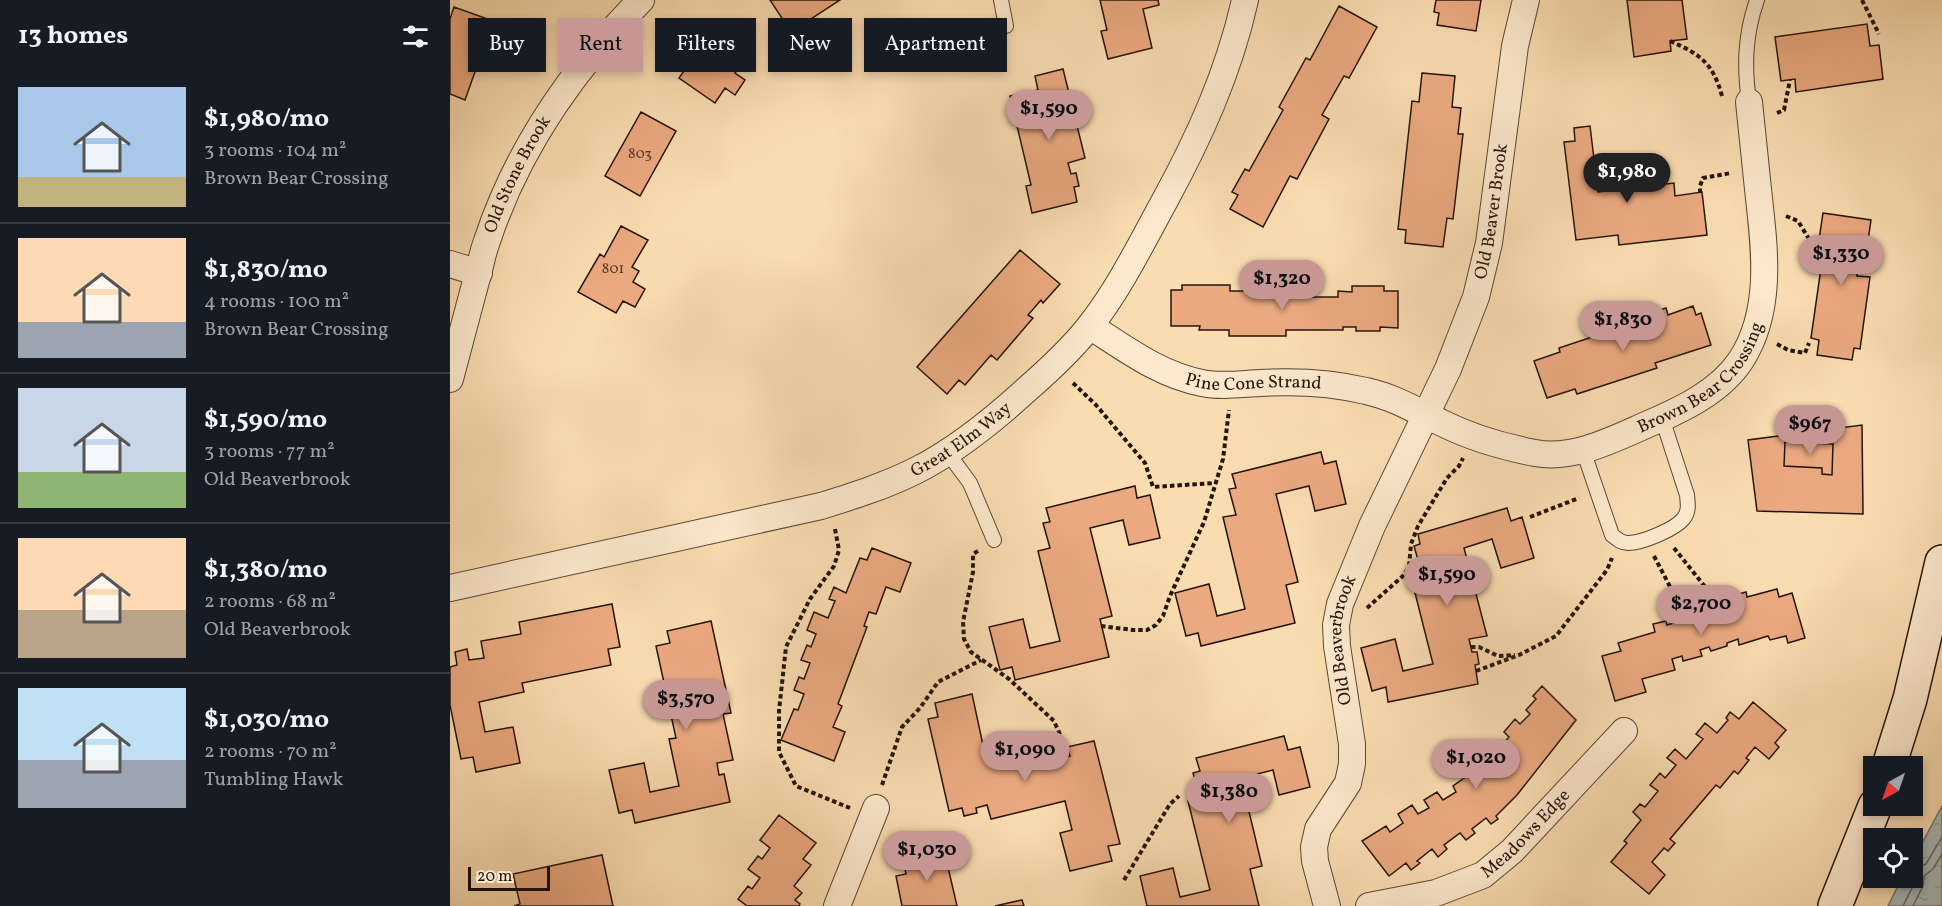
<!DOCTYPE html>
<html lang="en">
<head>
<meta charset="utf-8">
<style>
  body { margin:0; font-family:Vollkorn,serif; background:#242831; color:#f1f3f6; height:100vh; display:flex; flex-direction:column; font-size:22px; white-space:nowrap }
  * { box-sizing:border-box; margin:0 }
  p { font-size:20px; color:#9ea1a6 }
  .icon { flex:none; width:33px; height:33px; fill:none; stroke:currentColor; stroke-width:2; stroke-linecap:round; stroke-linejoin:round }
  .map { position:relative; flex:1; overflow:hidden }
  .details { display:flex; flex-direction:column; background:#171b24; width:450px }
  .details>* { flex:none }
  .hud { position:absolute; left:18px; top:18px; width:570px; height:54px; display:flex; gap:12px }
  .needle { width:39px; rotate:220deg }
  .fabs { position:absolute; left:1413px; top:756px; display:grid; gap:12px }
  .fabs a { display:grid; place-items:center; width:60px; height:60px; border-radius:0px; background:#171b24; box-shadow:0 3px 9px #0003; font-size:30px }
  .scale { position:absolute; left:18px; bottom:15px; width:82px; box-sizing:border-box; padding-left:6px; border:3px solid #25140b; border-top:0; font-size:16px; line-height:21px; white-space:nowrap; color:#25140b; -webkit-text-stroke:4px #fce8cc; paint-order:stroke }
  .price { position:absolute; translate:-50% -51px; padding:0 14px; border-radius:21px; background:#c59692; color:#111; font-size:20px; line-height:39px; filter:drop-shadow(0 2px 3px #0008) }
  .price::after { content:''; position:absolute; left:50%; top:36px; width:18px; height:14px; margin-left:-9px; background:inherit; clip-path:polygon(0 0,100% 0,50% 100%) }
  .price.selected { background:#222; color:#fff }
  ul { padding:0; list-style:none }
  li { display:flex; align-items:center; gap:18px; height:150px; padding:0 18px }
  li+li { border-top:2px solid #363941 }
  li span { display:grid; place-items:center; flex:none; width:168px; height:120px; border-radius:0px; color:#555 }
  li>.icon { margin-inline-start:auto }
  span .icon { width:72px; height:72px; fill:#fffc; stroke-width:1 }
  li b { font-size:26px }
  h2 { display:flex; justify-content:space-between; align-items:center; height:72px; padding:0 18px; font-size:26px }
  .pill { padding:0 21px; border-radius:0px; background:#171b24; box-shadow:0 3px 9px #0003; font-size:21px; line-height:54px }
  .pill.selected { background:#c59692; color:#111 }
  main { display:flex; flex:1; min-height:0 }
  .map>svg:first-child { display:block }
  .water { fill:url(#water-ripples); stroke:#727673; stroke-width:1.5 }
  .lines { fill:none; stroke-linecap:round; stroke-linejoin:round }
  .shore { stroke:#656662; stroke-width:1.5 }
  .building { fill:#eba980; stroke:#25140b; stroke-width:1.5 }
  .lane-casing { stroke:#5a4634; stroke-width:16 }
  .street-casing { stroke:#5a4634; stroke-width:28 }
  .secondary-casing { stroke:#25140b; stroke-width:36 }
  .path { stroke:#25140b; stroke-width:4; stroke-dasharray:4.5 3; stroke-linecap:butt }
  .lane { stroke:#fce8cc; stroke-width:14 }
  .street { stroke:#fce8cc; stroke-width:26 }
  .secondary { stroke:#fce8cc; stroke-width:33 }
  .labels { text-anchor:middle; dominant-baseline:central; stroke-width:5; stroke-linejoin:round; paint-order:stroke }
  .number-label { font-size:15px; fill:#563928 }
  .street-label { font-size:18px; fill:#25140b; stroke:#fce8cc }
</style>
</head>
<body>
<main>
<section class="details">
<h2>13 homes<svg class="icon" aria-label="filters" viewBox="0 0 24 24"><path d="M4 7h16M4 17h16"/><circle cx="9" cy="7" r="2"/><circle cx="15" cy="17" r="2"/></svg></h2>
<ul>
<li><span style="background:linear-gradient(#a9c7e8 75%,#c2b280 0)"><svg class="icon" aria-label="home" viewBox="0 0 24 24"><path d="M3 11l9-7 9 7M6 9v11h12V9"/></svg></span><div><b>$1,980/mo</b><p>3 rooms · 104 m²</p><p>Brown Bear Crossing</p></div></li>
<li><span style="background:linear-gradient(#ffd9b3 70%,#9aa5b1 0)"><svg class="icon" aria-label="home" viewBox="0 0 24 24"><path d="M3 11l9-7 9 7M6 9v11h12V9"/></svg></span><div><b>$1,830/mo</b><p>4 rooms · 100 m²</p><p>Brown Bear Crossing</p></div></li>
<li><span style="background:linear-gradient(#c9d6e8 70%,#8fb573 0)"><svg class="icon" aria-label="home" viewBox="0 0 24 24"><path d="M3 11l9-7 9 7M6 9v11h12V9"/></svg></span><div><b>$1,590/mo</b><p>3 rooms · 77 m²</p><p>Old Beaverbrook</p></div></li>
<li><span style="background:linear-gradient(#ffd9b3 60%,#b9a48a 0)"><svg class="icon" aria-label="home" viewBox="0 0 24 24"><path d="M3 11l9-7 9 7M6 9v11h12V9"/></svg></span><div><b>$1,380/mo</b><p>2 rooms · 68 m²</p><p>Old Beaverbrook</p></div></li>
<li><span style="background:linear-gradient(#bfe0f5 60%,#9aa5b1 0)"><svg class="icon" aria-label="home" viewBox="0 0 24 24"><path d="M3 11l9-7 9 7M6 9v11h12V9"/></svg></span><div><b>$1,030/mo</b><p>2 rooms · 70 m²</p><p>Tumbling Hawk</p></div></li>
</ul>
</section>
<div class="map">
<svg width="1492" height="906" viewBox="0 0 1492 906">
  <defs>
    <pattern id="water-ripples" width="26" height="14" patternUnits="userSpaceOnUse" patternTransform="scale(1.5)"><rect width="26" height="14" fill="#a5b8b8"/><path d="M2 4q2-2 4 0t4 0M15 11q2-2 4 0t4 0" fill="none" stroke="#8e9d9d"/></pattern>
  </defs>
  <rect width="100%" height="100%" fill="#fadcb1"/>
  <filter id="stains"><feTurbulence type="fractalNoise" baseFrequency=".00333" numOctaves="4"/><feColorMatrix values="0 0 0 0 .2 0 0 0 0 .09 0 0 0 0 .02 0 0 0 .5 -.17"/></filter>
  <radialGradient id="worn" r=".72"><stop offset=".6" stop-color="#630" stop-opacity="0"/><stop offset="1" stop-color="#630" stop-opacity=".3"/></radialGradient>
  <!-- water -->
  <path class="water" d="M1492,806V906H1438L1452,878H1462L1463,860Z"/>
  <g class="lines">
    <!-- shore -->
    <path class="shore" d="M1453,906L1464,884V870L1476,864L1492,837
      M1463,906L1473,886L1474,876L1483,869L1492,854"/>
  </g>
  <!-- building -->
  <path class="building" d="M320,0H390L341,32Z
    M650,0H708L709,5L693,9L702,48L658,59L651,31L657,30Z
    M986,0H1031L1026,31L987,25L989,13L984,12Z
    M1177,0H1232L1237,39L1220,41L1221,51L1184,57Z
    M889,6L927,27L899,78L894,76L872,115L879,119L847,179L840,176L813,227L780,209L788,195L782,192L795,169L799,171L833,110L829,107L856,58L860,60Z
    M4,7L43,21L15,100L0,94V19Z
    M1417,24L1420,46L1429,45L1433,79L1346,92L1345,79L1331,81L1325,37Z
    M265,26L301,51L285,73L295,80L285,95L275,88L265,103L229,78Z
    M613,69L635,158L618,163L621,174L626,173L629,186L624,187L627,202L582,213L576,186L581,185L560,96L588,90L585,76Z
    M972,73L1005,76L1002,107L1011,108L1008,134H1013L1003,219L997,218L993,247L955,243L956,230L948,229L962,101L969,102Z
    M191,112L226,131L190,196L155,176Z
    M1140,126L1148,192L1224,183L1225,196L1252,192L1257,235L1169,245L1168,235L1126,240L1114,142L1125,141L1124,128Z
    M1373,213L1421,220L1415,262L1409,261L1407,276L1420,277L1410,349L1404,348L1402,360L1367,355L1369,340L1361,338L1373,254L1367,253Z
    M171,226L198,240L182,267L189,271L183,282L195,289L185,307L173,301L166,313L128,292L150,254L154,257Z
    M570,250L610,284L593,303L591,300L578,315L583,318L547,360L541,355L515,385L509,380L497,394L467,367Z
    M732,285H780V291H833V297H888V291L902,292V286H934V291H948V328L930,327V331H906V327H893V330H836V336H779V330H749L750,326H721V290H732Z
    M1243,306L1246,315L1251,313L1261,345L1205,363L1207,368L1127,394L1125,389L1097,398L1084,361L1110,352L1109,348L1190,321L1189,317L1216,308L1218,315Z
    M1412,425L1413,514L1307,511L1298,440Z
    M1335,442L1383,444L1382,475L1372,474V468L1334,466Z
    M871,452L874,464L886,461L896,504L865,511L859,486L826,494L848,582L836,585L845,623L751,646L748,633L736,636L725,593L759,584L767,616L795,609L773,517L786,515L779,489L786,488L782,474Z
    M685,486L687,498L700,495L710,538L679,545L673,520L640,528L662,616L650,619L659,657L565,680L562,667L550,670L539,627L573,619L580,648L610,641L588,551L600,548L593,523L600,522L596,508Z
    M1057,508L1061,521L1072,517L1084,558L1051,568L1042,539L1014,548L1037,636L1019,639L1022,652H1027L1029,664L1025,665L1028,684L938,702L936,687L922,691L911,648L945,639L953,671L983,664L960,573L975,569L972,559L968,560L964,546L970,544L968,534Z
    M422,548L461,563L450,592L436,587L426,614L419,612L414,626L417,627L388,704L392,706L383,727L395,732L384,761L331,740L344,709L348,710L354,694L344,690L349,677L354,679L360,663L351,660L357,645L361,647L366,634L357,630L364,612L378,618L385,601L379,599L384,587L396,593L410,558L417,560Z
    M1327,589L1329,597L1342,593L1355,638L1338,643L1336,636L1320,640L1318,636L1289,645L1288,639L1277,643V646L1261,651L1259,647L1250,650L1252,656L1233,661L1232,656L1222,659L1225,670L1192,679L1196,692L1165,701L1152,656L1171,651L1168,643L1205,632L1203,624L1216,621L1217,625L1230,621L1227,611L1250,604L1247,595L1262,591L1264,601L1296,592L1297,597Z
    M162,604L170,647L158,649L161,665L72,683L74,692L29,702L35,732L63,727L70,763L26,772L23,757L11,759L0,705V667L7,665L5,652L17,649L19,660L34,658L31,641L71,634L69,622Z
    M261,621L281,713L273,714L283,760L267,763L269,775L274,774L280,802L185,823L182,810L169,813L159,770L194,763L200,792L229,786L219,739L226,738L206,646L220,643L217,631Z
    M1092,686L1126,720L1067,795L1046,816L1048,819L1041,824L1036,818L1022,829L1025,833L1016,840L1010,833L994,845L997,849L988,857L982,849L967,861L970,863L961,870L956,863L939,876L912,841L936,826L940,832L953,823L948,814L962,805L968,814L979,808L974,800L987,792L993,800L1006,792L1003,786L1027,769L1033,775L1045,762L1041,757L1059,737L1054,732L1065,719L1070,724L1080,714L1076,710L1086,699L1083,696Z
    M522,694L536,759L606,744L609,759L620,756L617,747L644,741L670,844L658,846L662,861L620,871L610,833L622,830L615,801L541,819L537,805L526,808L527,813L514,816L512,808L499,811L478,719L488,717L485,703Z
    M1303,702L1336,730L1325,743L1329,747L1319,759L1305,747L1296,758L1299,760L1288,774L1284,771L1270,788L1266,785L1220,839L1225,843L1218,851L1214,848L1202,862L1215,875L1199,894L1161,862L1177,843L1174,841L1191,820L1183,812L1190,804L1195,807L1208,791L1200,785L1210,773L1215,778L1226,765L1217,758L1225,749L1236,759L1253,739L1246,734L1255,723L1267,733L1278,720L1276,718L1280,712L1289,719Z
    M834,736L838,750L850,747L860,787L829,795L823,770L791,778L812,866L800,869L809,906H697L690,876L723,868L730,897L760,890L738,801L750,798L743,773L750,771L746,758Z
    M329,815L366,843L353,859L361,865L344,886L352,893L345,900L350,904L349,906H297L288,899L298,886L302,889L310,878L298,869L308,856L312,859L320,848L310,840Z
    M494,850L507,906H452L446,876L456,874L453,860Z
    M152,855L163,906H64L70,904L63,874Z
    M572,900L574,906H545Z"/>
  <g class="lines">
    <defs>
      <path id="lane" d="M551,0L556,26
        M1299,102C1294,66 1295,34 1307,0
        M1133,450L1162,535C1167,539 1171,543 1178,543C1192,543 1226,529 1234,518C1239,511 1238,504 1237,495L1212,418
        M497,452L520,483L544,540"/>
      <g id="street">
        <path d="M0,264L29,273"/>
        <path id="s1" d="M640,326C676,349 710,375 752,383C771,387 790,384 810,383C844,381 883,383 916,391C944,397 967,411 992,423C1020,437 1054,447 1085,453C1123,460 1162,440 1196,425C1231,410 1270,392 1291,360C1324,309 1314,245 1308,189C1305,160 1302,131 1299,102"/>
        <path id="s2" d="M0,379C9,346 17,314 26,281C30,268 32,254 37,241C67,150 124,68 191,0"/>
        <path id="s3" d="M0,588L371,506C403,496 435,486 465,471C505,451 541,422 575,391C598,371 620,351 639,327C669,289 691,244 714,202C749,138 779,72 795,0"/>
        <path d="M387,906L426,808"/>
        <path id="s4" d="M877,906L865,861L864,847L868,829L898,783L902,764V744L887,646L886,625L890,604L922,526L998,369L1026,297L1039,243L1065,46L1076,0"/>
        <path id="s5" d="M919,906L986,893L1033,875L1062,851L1174,731"/>
      </g>
      <path id="secondary" d="M1439,766L1460,699L1492,562
        M1385,906L1425,806"/>
    </defs>
    <!-- lane casing -->
    <use href="#lane" class="lane-casing"/>
    <!-- street casing -->
    <use href="#street" class="street-casing"/>
    <!-- secondary casing -->
    <use href="#secondary" class="secondary-casing"/>
    <!-- path -->
    <path class="path" d="M1412,0L1429,34
      M1220,41C1250,54 1263,63 1272,96
      M1327,113L1334,110L1340,80
      M1250,193V186L1253,178L1281,173
      M1336,216L1348,221L1359,239L1369,240
      M1327,344L1338,350L1355,353L1359,343
      M623,383L646,405L695,463L703,487L764,483
      M1080,517L1129,498
      M385,529L389,550L384,566L360,599L336,647L329,711V752L346,786L400,808
      M1224,548L1256,588
      M528,551L523,554V572L513,622L514,639L521,652L559,679L604,721L612,739L614,757
      M1204,556L1227,600
      M1227,607V600L1241,591L1255,588
      M917,608L953,576L959,567L961,544L968,526L997,478L1009,466L1013,458
      M651,626L683,630H697L706,625L713,616L720,596L754,522L773,459L779,410
      M1021,647H1029L1048,656L1065,655
      M1026,671L1069,655L1106,636L1157,570L1162,558
      M432,785L452,727L470,708L488,682L531,660
      M674,880L720,804L729,796"/>
    <!-- lane -->
    <use href="#lane" class="lane"/>
    <!-- street -->
    <use href="#street" class="street"/>
    <!-- secondary -->
    <use href="#secondary" class="secondary"/>
  </g>
  <g class="labels">
    <!-- number labels -->
    <g class="number-label">
      <text x="190" y="154">803</text>
      <text x="163" y="269">801</text>
    </g>
    <!-- street labels -->
    <g class="street-label">
      <text stroke="none"><textPath href="#s2" startOffset="216">Old Stone Brook</textPath></text>
      <text stroke="none"><textPath href="#s4" startOffset="738">Old Beaver Brook</textPath></text>
      <text stroke="none"><textPath href="#s1" startOffset="663">Brown Bear Crossing</textPath></text>
      <text stroke="none"><textPath href="#s1" startOffset="178">Pine Cone Strand</textPath></text>
      <text stroke="none"><textPath href="#s3" startOffset="536">Great Elm Way</textPath></text>
      <text stroke="none"><textPath href="#s4" startOffset="279">Old Beaverbrook</textPath></text>
      <text stroke="none"><textPath href="#s5" startOffset="178">Meadows Edge</textPath></text>
    </g>
  </g>
  <rect width="100%" height="100%" filter="url(#stains)"/>
  <rect width="100%" height="100%" fill="url(#worn)"/>
</svg>
<div class="fabs">
<a><svg class="needle" viewBox="-14 -14 28 28"><path d="M0-13l5 13h-10z" fill="#e53935"/><path d="M0 13l5-13h-10z" fill="#9ea1a6"/></svg></a>
<a><svg class="icon" aria-label="locate" viewBox="0 0 24 24"><circle cx="12" cy="12" r="6"/><path d="M12 2v4M12 18v4M2 12h4M18 12h4"/></svg></a>
</div>
<div class="scale">20 m</div>
<b class="price" style="left:599px;top:141px">$1,590</b>
<b class="price selected" style="left:1177px;top:204px">$1,980</b>
<b class="price" style="left:1391px;top:286px">$1,330</b>
<b class="price" style="left:832px;top:311px">$1,320</b>
<b class="price" style="left:1173px;top:352px">$1,830</b>
<b class="price" style="left:1360px;top:456px">$967</b>
<b class="price" style="left:997px;top:607px">$1,590</b>
<b class="price" style="left:1251px;top:636px">$2,700</b>
<b class="price" style="left:236px;top:731px">$3,570</b>
<b class="price" style="left:575px;top:782px">$1,090</b>
<b class="price" style="left:1026px;top:790px">$1,020</b>
<b class="price" style="left:779px;top:824px">$1,380</b>
<b class="price" style="left:477px;top:882px">$1,030</b>
<div class="hud">
<a class="pill">Buy</a>
<a class="pill selected">Rent</a>
<a class="pill">Filters</a>
<a class="pill">New</a>
<a class="pill">Apartment</a>
</div>
</div>
</main>
</body>
</html>
